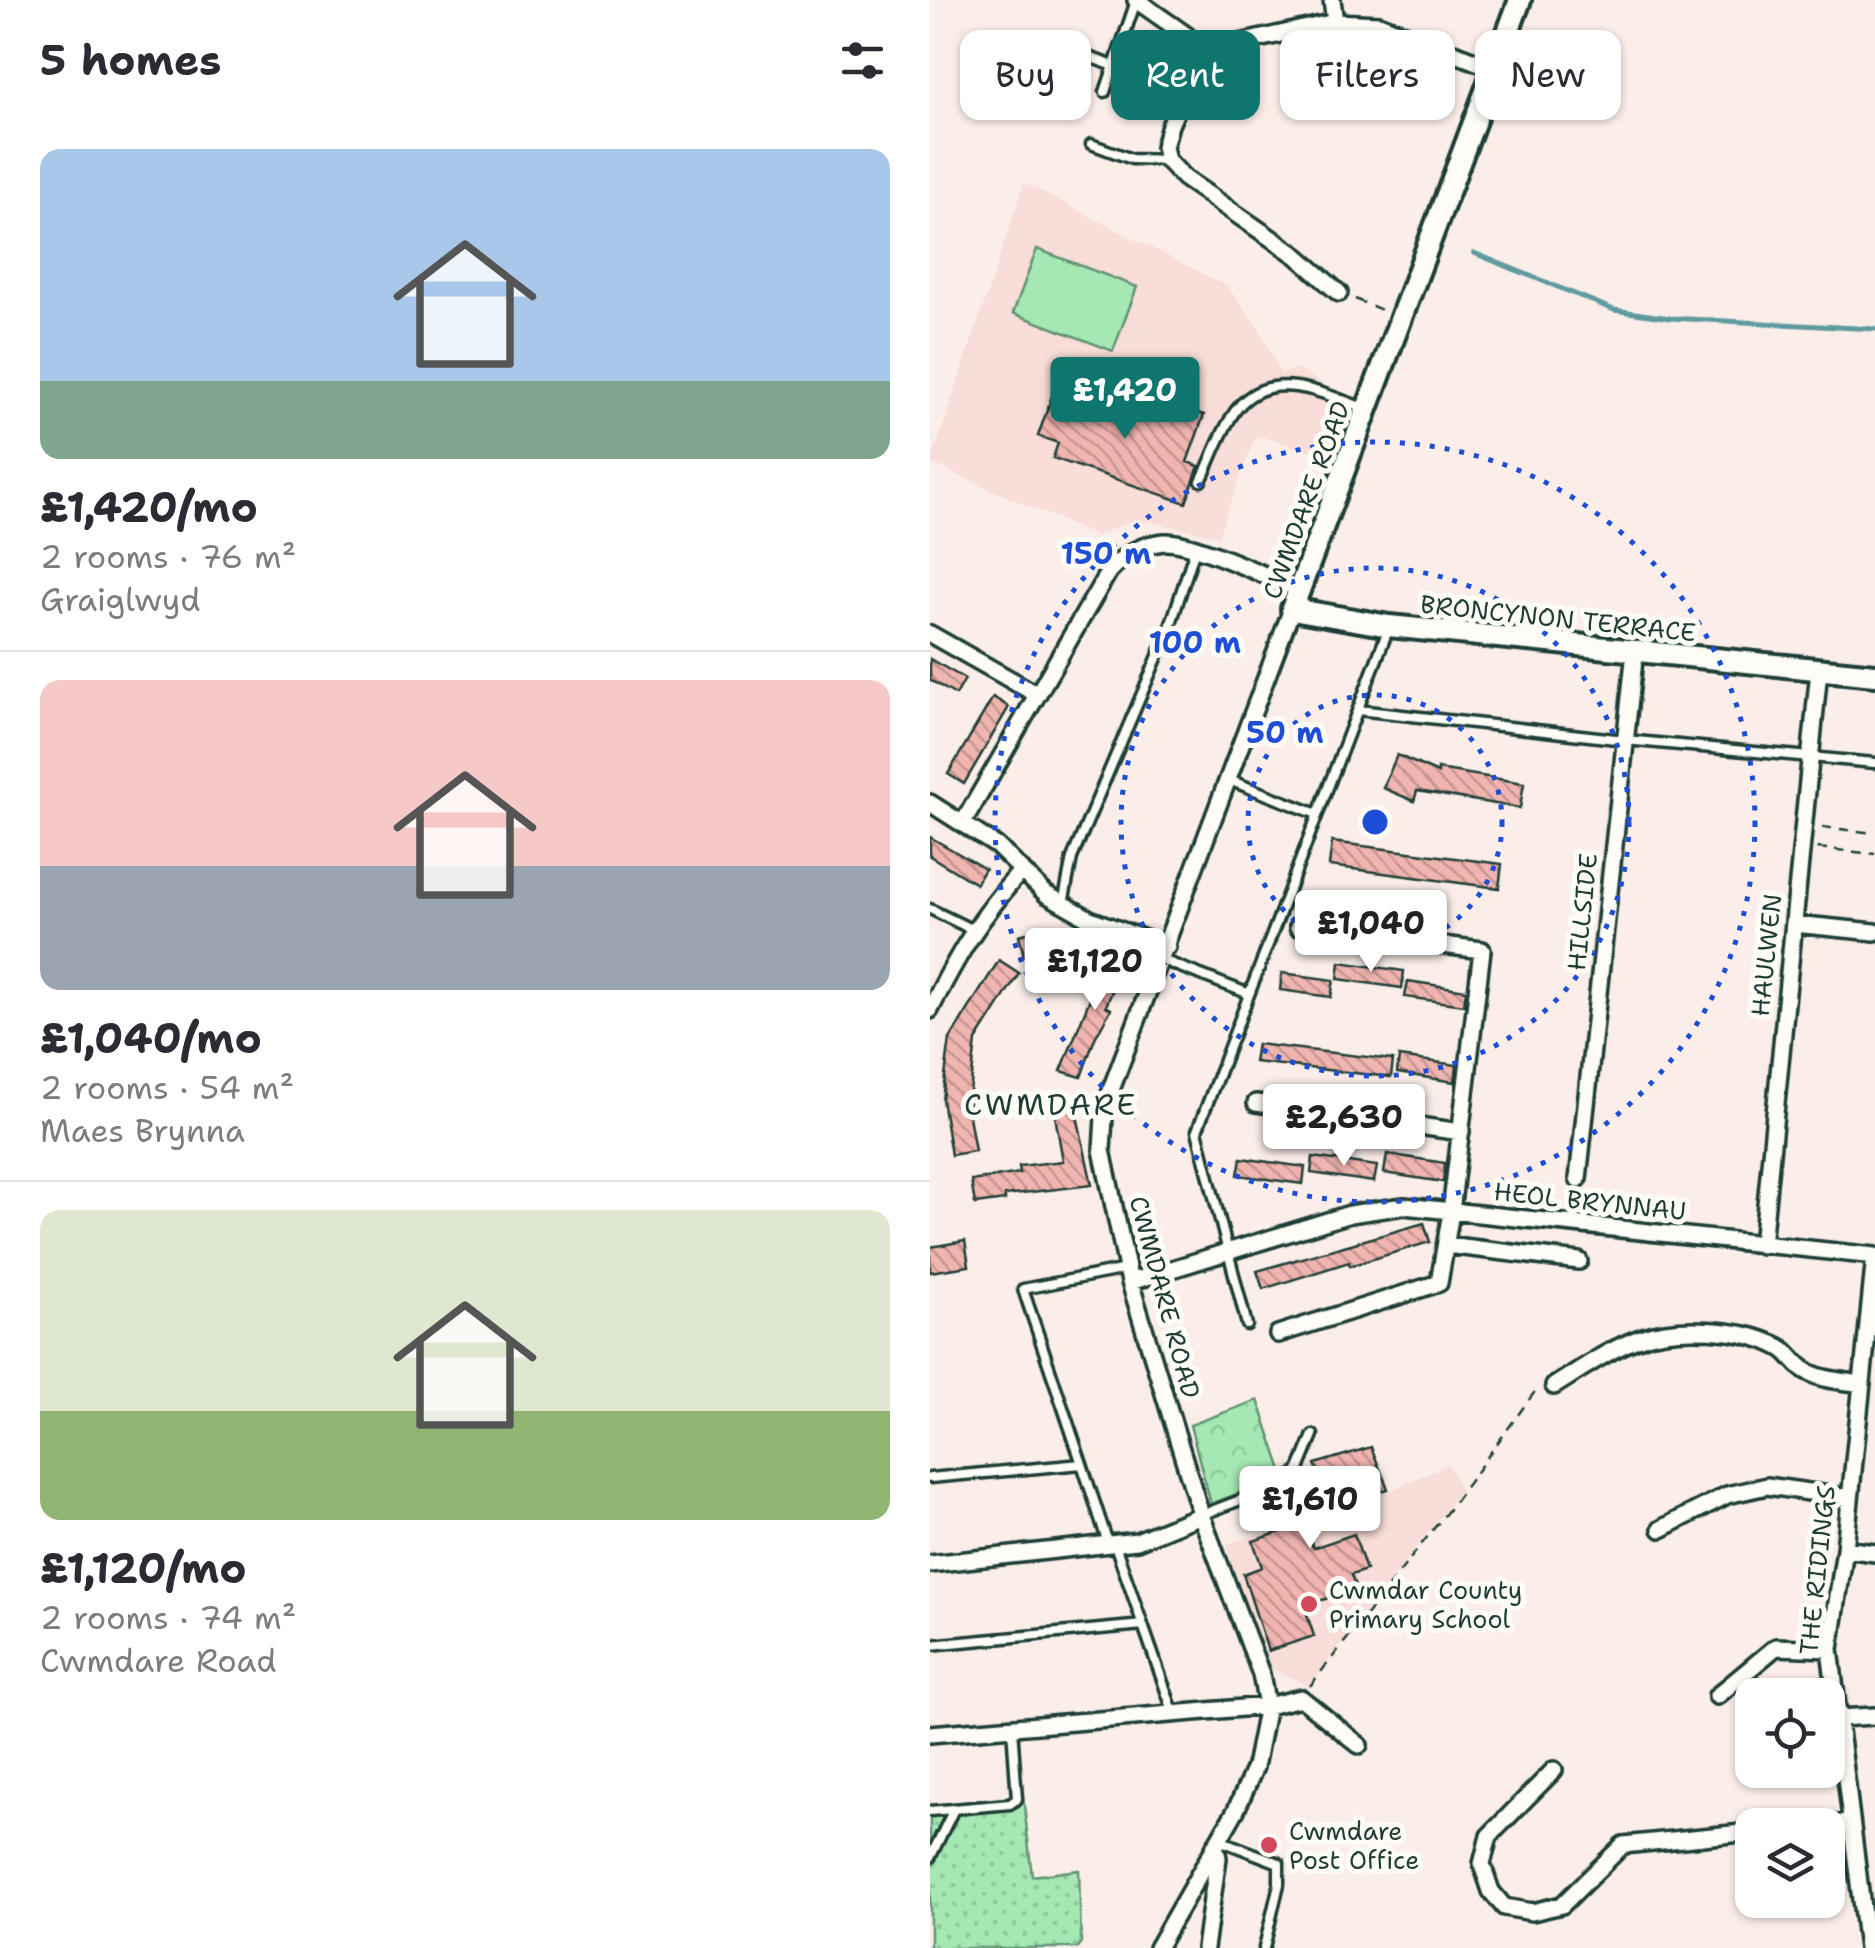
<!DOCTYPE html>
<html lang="en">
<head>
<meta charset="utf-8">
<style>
  body { margin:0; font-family:"Shantell Sans",sans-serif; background:#f7f7f7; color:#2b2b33; height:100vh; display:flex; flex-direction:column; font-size:38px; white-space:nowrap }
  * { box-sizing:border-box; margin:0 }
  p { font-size:32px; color:#7c7c81 }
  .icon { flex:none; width:55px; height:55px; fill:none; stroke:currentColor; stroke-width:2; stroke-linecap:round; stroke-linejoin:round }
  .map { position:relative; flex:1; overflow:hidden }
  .sheet { display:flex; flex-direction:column; background:#fff; width:930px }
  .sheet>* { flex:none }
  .guide { position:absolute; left:30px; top:30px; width:765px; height:90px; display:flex; gap:20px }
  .controls { position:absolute; left:805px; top:1678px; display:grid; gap:20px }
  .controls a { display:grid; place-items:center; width:110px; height:110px; border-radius:20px; background:#fff; box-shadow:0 2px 8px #0004; font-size:50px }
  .price { position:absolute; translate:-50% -85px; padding:0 22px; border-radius:10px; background:#fff; color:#222; font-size:32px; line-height:65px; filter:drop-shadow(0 2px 5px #0008) }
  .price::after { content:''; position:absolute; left:50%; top:60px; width:30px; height:22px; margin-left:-15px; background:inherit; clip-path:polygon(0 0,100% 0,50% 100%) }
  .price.active { background:#0f766e; color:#fff }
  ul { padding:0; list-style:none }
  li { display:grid; align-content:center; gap:20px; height:530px; padding:0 40px }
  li+li { border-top:2px solid #e1e1e2 }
  li span { display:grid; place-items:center; height:310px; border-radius:20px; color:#555 }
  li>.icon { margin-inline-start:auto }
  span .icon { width:180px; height:180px; fill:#fffc; stroke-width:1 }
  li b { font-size:42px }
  h2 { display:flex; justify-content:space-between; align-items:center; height:120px; padding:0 40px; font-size:42px }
  .pill { padding:0 35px; border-radius:20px; background:#fff; box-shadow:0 2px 8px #0004; font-size:35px; line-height:90px }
  .pill.active { background:#0f766e; color:#fff }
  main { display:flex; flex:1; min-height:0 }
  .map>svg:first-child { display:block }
  .built { fill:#f8ddd8 }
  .grass { fill:url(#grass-dots); stroke:#629274; stroke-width:2.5 }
  .forest { fill:url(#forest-crowns); stroke:#629274; stroke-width:2.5 }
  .pitch { fill:#a5e8b3; stroke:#629274; stroke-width:2.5 }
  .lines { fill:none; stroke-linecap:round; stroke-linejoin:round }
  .stream { stroke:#5f9a9f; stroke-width:5 }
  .building { fill:url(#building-back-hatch); stroke:#1f3d34; stroke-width:2.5 }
  .service-casing { stroke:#1f3d34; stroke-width:15 }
  .minor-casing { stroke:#1f3d34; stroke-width:22 }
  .tertiary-casing { stroke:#1f3d34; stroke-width:28 }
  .path { stroke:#1f3d34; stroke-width:2.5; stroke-dasharray:10 8; stroke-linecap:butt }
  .service { stroke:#fdfcf7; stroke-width:8 }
  .minor { stroke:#fdfcf7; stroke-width:15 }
  .tertiary { stroke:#fdfcf7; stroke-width:20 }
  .ring { fill:none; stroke:#1d4ed8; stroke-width:5; stroke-dasharray:5 10 }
  .poi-dot { fill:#d1495b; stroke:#fdfcf7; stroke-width:4 }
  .labels { text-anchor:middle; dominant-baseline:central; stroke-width:10; stroke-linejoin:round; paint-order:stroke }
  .street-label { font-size:25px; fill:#1f3d34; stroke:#fdfcf7 }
  .poi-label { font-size:25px; fill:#1f3d34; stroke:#fdfcf7; text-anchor:start }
  .quarter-label { font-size:30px; letter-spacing:2.5px; fill:#1f3d34; stroke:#fdfcf7 }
  .centre { fill:#1d4ed8; stroke:#fdfcf7; stroke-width:5 }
  .ring-label { font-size:30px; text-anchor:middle; font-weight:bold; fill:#1d4ed8; stroke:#fdfcf7; stroke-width:10; stroke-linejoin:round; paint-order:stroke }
</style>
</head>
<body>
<main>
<section class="sheet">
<h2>5 homes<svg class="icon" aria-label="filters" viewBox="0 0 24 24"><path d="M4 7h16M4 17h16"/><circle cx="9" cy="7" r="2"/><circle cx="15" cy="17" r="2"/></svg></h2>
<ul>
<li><span style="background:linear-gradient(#a9c7e8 75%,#7fa58c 0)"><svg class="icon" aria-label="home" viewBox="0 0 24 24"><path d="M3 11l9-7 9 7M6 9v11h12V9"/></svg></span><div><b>£1,420/mo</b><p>2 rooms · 76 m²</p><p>Graiglwyd</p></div></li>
<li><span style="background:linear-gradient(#f6c9c9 60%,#9aa5b1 0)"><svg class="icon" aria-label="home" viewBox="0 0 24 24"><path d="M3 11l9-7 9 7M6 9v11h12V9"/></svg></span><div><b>£1,040/mo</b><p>2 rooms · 54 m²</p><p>Maes Brynna</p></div></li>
<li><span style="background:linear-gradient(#dfe7d0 65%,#8fb573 0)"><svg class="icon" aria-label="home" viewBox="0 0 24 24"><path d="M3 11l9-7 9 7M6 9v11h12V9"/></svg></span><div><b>£1,120/mo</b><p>2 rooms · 74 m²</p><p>Cwmdare Road</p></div></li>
</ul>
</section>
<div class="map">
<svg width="945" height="1948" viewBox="0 0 945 1948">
  <defs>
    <pattern id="grass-dots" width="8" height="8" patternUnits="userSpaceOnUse" patternTransform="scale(2.5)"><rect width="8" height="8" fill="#a5e8b3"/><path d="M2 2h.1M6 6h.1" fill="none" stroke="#8ec89b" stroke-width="1.8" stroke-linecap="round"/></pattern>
    <pattern id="forest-crowns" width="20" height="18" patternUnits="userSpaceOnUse" patternTransform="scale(2.5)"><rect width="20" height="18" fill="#a5e8b3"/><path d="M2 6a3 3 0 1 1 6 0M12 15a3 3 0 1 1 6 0" fill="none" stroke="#8ec89b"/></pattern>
    <pattern id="building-back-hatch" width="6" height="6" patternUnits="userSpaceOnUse" patternTransform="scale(2.5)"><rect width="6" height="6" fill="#f1b5b0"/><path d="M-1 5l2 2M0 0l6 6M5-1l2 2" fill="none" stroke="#c39490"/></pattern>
  </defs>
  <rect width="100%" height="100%" fill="#fbeee9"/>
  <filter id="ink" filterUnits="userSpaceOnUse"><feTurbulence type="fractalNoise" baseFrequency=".01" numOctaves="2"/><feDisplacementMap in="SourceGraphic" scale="20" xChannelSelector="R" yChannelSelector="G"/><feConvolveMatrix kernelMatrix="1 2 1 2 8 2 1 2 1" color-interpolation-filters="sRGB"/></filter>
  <g filter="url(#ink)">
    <!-- built -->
    <path class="built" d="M94,183L297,286L329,329L351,374L366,368L421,401L395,455L326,435L288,536L206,519L166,536L1,463Z
      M518,1464L531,1490L379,1686L330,1664L297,1544L462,1490Z"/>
    <!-- grass -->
    <path class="grass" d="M93,1796L102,1876L149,1870L151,1942L148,1948H0V1806Z"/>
    <!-- forest -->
    <path class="forest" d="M328,1400L354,1476L281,1504L260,1425Z"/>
    <!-- pitch -->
    <path class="pitch" d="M107,249L207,287L183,351L83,313Z"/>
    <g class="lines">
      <!-- stream -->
      <path class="stream" d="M544,253L684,310L740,318L945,329"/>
    </g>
    <!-- building -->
    <path class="building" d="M155,389L244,420L248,406L274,415L257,462L269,466L256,503L123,458L128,443L108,436L123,393L151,402Z
      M0,659L35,679L26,695L0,680Z
      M63,697L79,707L34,784L18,774Z
      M467,755L508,773V769L594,783L590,808L487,791L484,801L453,788Z
      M0,837L55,869L46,884L0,856Z
      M402,842L572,864L569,888L399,866Z
      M124,926L129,947L94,956L89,935Z
      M181,946L198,953L176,1006L181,1009L165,1038L151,1077L131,1071Z
      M69,960L89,973L46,1041L38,1110L45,1151L21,1155L12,1099L20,1039Z
      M410,962L474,971L472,988L408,979Z
      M352,973L404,980L401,997L350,990Z
      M478,981L536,990L534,1005L475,997Z
      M327,1044L463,1060L461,1077L324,1062Z
      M469,1057L527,1065L525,1082L467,1073Z
      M145,1106L162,1185L75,1195V1200L45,1204L41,1181L90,1173L89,1166L133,1161L124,1110Z
      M457,1154L515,1163L513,1182L454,1173Z
      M383,1157L447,1166L444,1182L381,1173Z
      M311,1158L375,1167L373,1184L308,1175Z
      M494,1223L500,1242L420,1266L419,1262L333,1289L327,1271Z
      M35,1241L39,1266L0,1272V1247Z
      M441,1447L458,1489L372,1517L383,1548L424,1534L436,1570L421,1575L426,1589L374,1606L384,1636L338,1651L313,1574L332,1567L323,1541L363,1528L350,1493L391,1478L385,1464Z"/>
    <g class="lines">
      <defs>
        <path id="service" d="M156,56L184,66
          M175,92L206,1
          M470,103C501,96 514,83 522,52
          M161,144L202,159L237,160
          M271,481C282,459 291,430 306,410C339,366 395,394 436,409
          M428,710L695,740L945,763
          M299,780L387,814
          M133,904L142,858L239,630L265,549
          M0,909L43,930
          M232,960L317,993
          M317,1325L267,1131L458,630
          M152,1464L93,1289L196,1269
          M0,1478L152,1464L179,1546
          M271,1515L360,1481L370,1467L383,1435
          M185,1545L244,1714
          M0,1645L213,1625
          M0,1811L80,1804L87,1799L82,1727
          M289,1840L349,1863V1884L334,1948
          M0,1858L24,1809"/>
        <path id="minor" d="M206,0L256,35L273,51
          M402,0L405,22
          M273,51L240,125L234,147L237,160L254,178L367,256L409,293
          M273,51L405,22L449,24L565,69
          M0,634L106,694
          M0,803L67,846L116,894L160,919L237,947
          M33,823L179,571C193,556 212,544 234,542C262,540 338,578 368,589
          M864,924L945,932
          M0,1010C28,954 50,917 92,870
          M326,1103L531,1132
          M648,1179L705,651
          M516,1245L649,1261
          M832,1245L889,670
          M200,1282L420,1214L474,1206L945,1256
          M348,1334L509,1283L521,1212L552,950L368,927
          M624,1386C653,1368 681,1348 713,1337C747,1325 811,1329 843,1344C860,1351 860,1358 872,1368C887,1380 913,1381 932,1384
          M731,1529L797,1495L837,1486L920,1498
          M915,1549L945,1553
          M0,1564L207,1541L271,1515
          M787,1696L846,1647L900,1649
          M907,1718L945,1716
          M0,1734L337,1706L371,1698L429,1745
          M624,1770L559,1836L552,1864L561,1891L574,1907L602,1912L632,1905L693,1845L822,1832
          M894,1825L920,1822
          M227,1948L306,1810L325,1767L337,1706L331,1674L271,1515L200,1282L172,1150L174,1117L182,1087L362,609
          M275,1948L288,1858L285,1845
          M937,1948L900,1649L915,1549L945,1256"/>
        <path id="tertiary" d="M590,0L362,609L459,626L945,675"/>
      </defs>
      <!-- service casing -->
      <use href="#service" class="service-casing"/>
      <!-- minor casing -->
      <use href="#minor" class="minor-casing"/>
      <!-- tertiary casing -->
      <use href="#tertiary" class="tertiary-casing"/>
      <!-- path -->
      <path class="path" d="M425,299L454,311
        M892,827L945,833
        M887,848L945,854
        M380,1686L520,1508L609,1386"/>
      <!-- service -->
      <use href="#service" class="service"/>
      <!-- minor -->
      <use href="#minor" class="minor"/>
      <!-- tertiary -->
      <use href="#tertiary" class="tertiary"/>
    </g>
  </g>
  <!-- distance rings -->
  <g class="ring">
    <circle cx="445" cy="822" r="127"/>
    <circle cx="445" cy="822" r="254"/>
    <circle cx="445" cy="822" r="380"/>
  </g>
  <!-- markers -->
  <g class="poi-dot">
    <circle cx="379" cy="1604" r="10"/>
    <circle cx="339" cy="1845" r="10"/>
  </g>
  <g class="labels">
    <!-- street labels -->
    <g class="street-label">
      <text transform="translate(376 500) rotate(-70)">CWMDARE ROAD</text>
      <text transform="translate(628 618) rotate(6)">BRONCYNON TERRACE</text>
      <text transform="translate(652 912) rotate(-84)">HILLSIDE</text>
      <text transform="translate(836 955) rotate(-84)">HAULWEN</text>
      <text transform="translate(660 1201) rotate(6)">HEOL BRYNNAU</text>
      <text transform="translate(235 1297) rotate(75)">CWMDARE ROAD</text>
      <text transform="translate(887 1570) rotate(-84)">THE RIDINGS</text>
    </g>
    <!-- poi labels -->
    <g class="poi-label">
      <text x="399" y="1590">Cwmdar County<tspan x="399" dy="29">Primary School</tspan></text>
      <text x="359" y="1831">Cwmdare<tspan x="359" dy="29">Post Office</tspan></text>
    </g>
    <!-- quarter labels -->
    <g class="quarter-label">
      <text x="121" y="1104">CWMDARE</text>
    </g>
  </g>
  <circle cx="445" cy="822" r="15" class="centre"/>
  <g class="ring-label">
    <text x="176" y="564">150 m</text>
    <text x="265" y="653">100 m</text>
    <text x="355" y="743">50 m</text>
  </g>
</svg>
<div class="controls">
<a><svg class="icon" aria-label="locate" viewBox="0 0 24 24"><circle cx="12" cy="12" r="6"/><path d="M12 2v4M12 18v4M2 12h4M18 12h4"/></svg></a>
<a><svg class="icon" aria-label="layers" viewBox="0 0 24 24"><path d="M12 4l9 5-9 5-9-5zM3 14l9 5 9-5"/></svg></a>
</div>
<b class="price active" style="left:195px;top:442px">£1,420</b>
<b class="price" style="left:441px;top:975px">£1,040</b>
<b class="price" style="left:165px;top:1013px">£1,120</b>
<b class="price" style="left:414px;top:1169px">£2,630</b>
<b class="price" style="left:380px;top:1551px">£1,610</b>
<div class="guide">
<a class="pill">Buy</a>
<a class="pill active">Rent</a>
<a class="pill">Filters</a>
<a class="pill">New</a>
</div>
</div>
</main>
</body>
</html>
